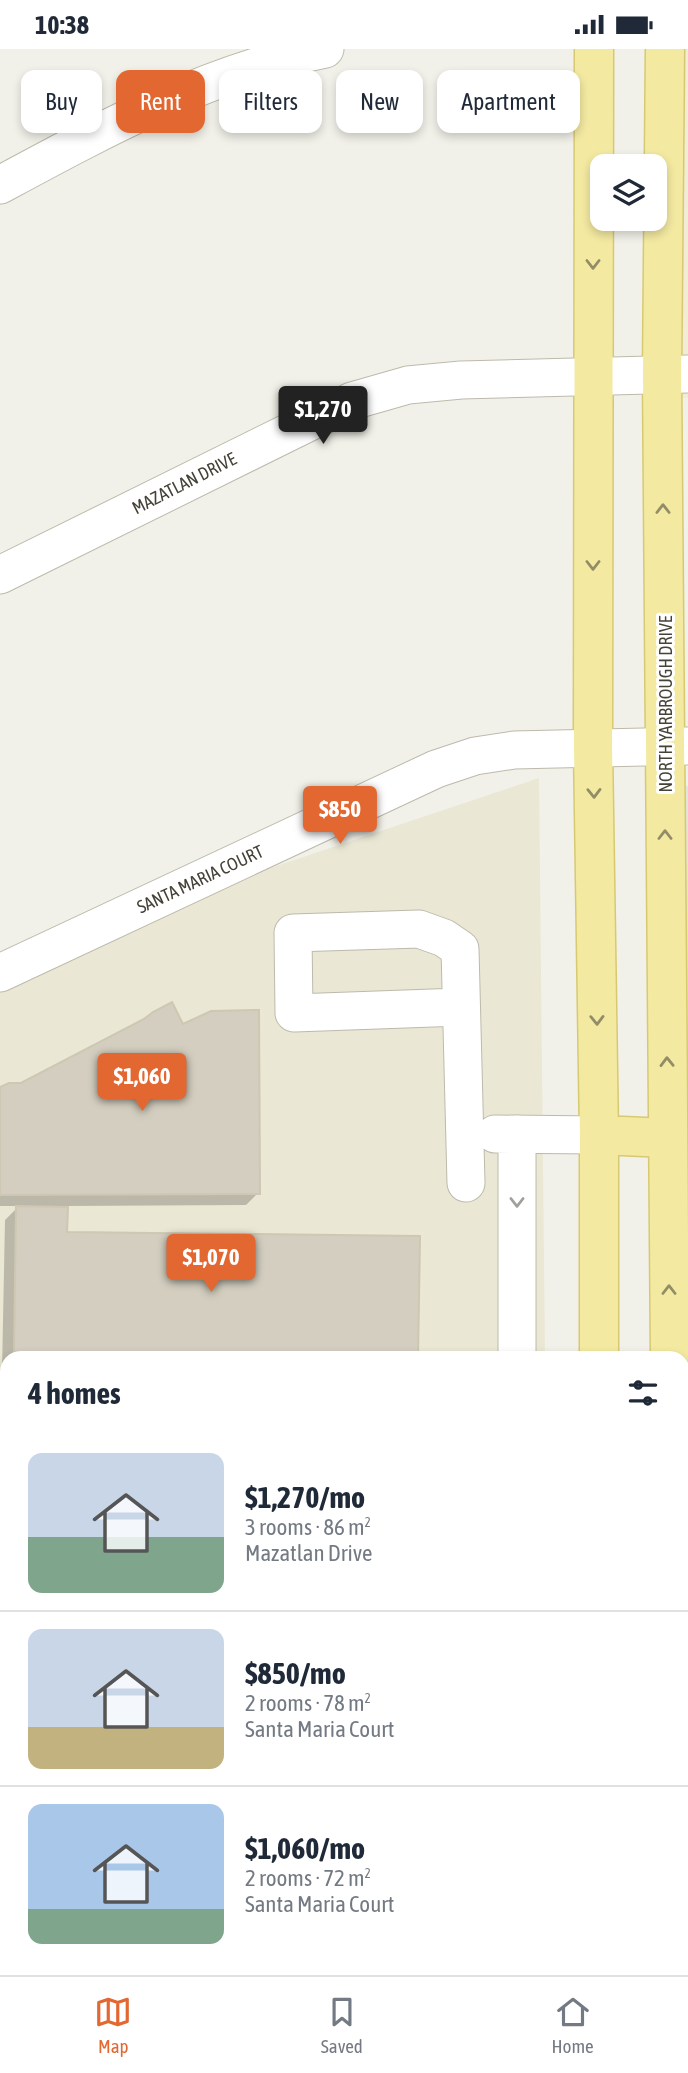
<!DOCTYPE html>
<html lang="en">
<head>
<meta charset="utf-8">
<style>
  body { margin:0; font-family:"Asap Condensed",sans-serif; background:#f6f6f7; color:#1f2937; height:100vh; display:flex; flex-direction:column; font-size:26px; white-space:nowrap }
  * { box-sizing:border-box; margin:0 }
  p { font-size:23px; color:#747a83 }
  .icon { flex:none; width:38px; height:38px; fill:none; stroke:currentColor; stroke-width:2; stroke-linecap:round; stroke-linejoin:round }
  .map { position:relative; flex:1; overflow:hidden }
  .sheet { position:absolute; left:0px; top:1302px; width:690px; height:625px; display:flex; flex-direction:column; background:#fff; border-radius:21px 21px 0 0; box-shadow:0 4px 10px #0003 }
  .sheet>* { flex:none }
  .hud { position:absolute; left:21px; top:21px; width:648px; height:63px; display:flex; gap:14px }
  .tools { position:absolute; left:590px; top:105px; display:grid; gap:14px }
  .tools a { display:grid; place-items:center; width:77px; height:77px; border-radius:14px; background:#fff; box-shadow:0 4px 10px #0003; font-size:35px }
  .price { position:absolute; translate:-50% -60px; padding:0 16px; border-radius:7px; background:#e26730; color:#fff; font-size:23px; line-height:46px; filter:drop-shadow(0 2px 4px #0008) }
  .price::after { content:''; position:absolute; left:50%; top:42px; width:21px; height:16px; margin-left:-10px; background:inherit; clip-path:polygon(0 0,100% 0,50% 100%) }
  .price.selected { background:#222; color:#fff }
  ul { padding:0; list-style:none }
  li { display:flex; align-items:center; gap:21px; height:175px; padding:0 28px }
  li+li { border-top:2px solid #e0e1e3 }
  li span { display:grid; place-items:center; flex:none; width:196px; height:140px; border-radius:14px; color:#555 }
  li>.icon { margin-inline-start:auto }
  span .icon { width:84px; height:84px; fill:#fffc; stroke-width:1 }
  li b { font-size:30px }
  h2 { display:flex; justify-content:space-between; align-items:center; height:84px; padding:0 28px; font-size:30px }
  .chip { padding:0 24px; border-radius:14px; background:#fff; box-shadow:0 4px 10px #0003; font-size:24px; line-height:63px }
  .chip.selected { background:#e26730; color:#fff }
  .status { display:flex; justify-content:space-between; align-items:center; height:49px; padding:0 35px; background:#fff; direction:ltr }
  .status svg { height:19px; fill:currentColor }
  .menu { display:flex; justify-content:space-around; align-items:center; height:98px; border-top:2px solid #e0e1e3; background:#fff; font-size:19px; color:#747a83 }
  .menu a { display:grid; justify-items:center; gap:4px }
  .menu .selected { color:#e26730 }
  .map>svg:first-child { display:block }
  .residential { fill:#e6e3d7 }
  .commercial { fill:#f2ebd6 }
  .education { fill:#eae7d4 }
  .green { fill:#c7e2b6 }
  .shadow { fill:#0003 }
  .building { fill:#d3cebf; stroke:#cdc7b3; stroke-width:2 }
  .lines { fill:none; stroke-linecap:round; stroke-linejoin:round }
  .minor-casing { stroke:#bdbaac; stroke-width:39 }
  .major-casing { stroke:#d7c972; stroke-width:41 }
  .minor { stroke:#fff; stroke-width:37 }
  .major { stroke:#f3e9a1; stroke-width:38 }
  .oneway { stroke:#938d67 }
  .oneway2 { stroke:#a2a09c }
  .labels { text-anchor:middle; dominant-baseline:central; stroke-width:6; stroke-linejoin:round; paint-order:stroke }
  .street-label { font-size:18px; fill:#454238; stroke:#fff }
</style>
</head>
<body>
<div class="status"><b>10:38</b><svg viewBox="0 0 49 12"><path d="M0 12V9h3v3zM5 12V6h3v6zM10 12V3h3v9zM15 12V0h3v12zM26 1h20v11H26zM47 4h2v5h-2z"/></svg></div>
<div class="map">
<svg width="688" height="1926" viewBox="0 0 688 1926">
  <rect width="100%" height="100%" fill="#f2f1e9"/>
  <!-- residential -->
  <path class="residential" d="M679,737H688V1705H687Z"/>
  <!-- commercial -->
  <path class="commercial" d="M676,0H688V349H677Z"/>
  <!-- education -->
  <path class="education" d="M539,729L545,1309H7V1920H551V1926H0V932L109,873Z"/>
  <!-- green -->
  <path class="green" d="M0,1789L7,1795V1920H245V1926H0Z"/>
  <!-- shadow -->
  <path class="shadow" d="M0,1040L258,1144L246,1156L66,1157L65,1184L417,1309H7V1511H4V1468H0V1422L5,1171L19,1157H0Z
    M0,1565H7V1670H0Z
    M322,1920H521V1926H322Z"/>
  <!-- building -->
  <path class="building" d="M172,953L183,975L211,962L259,961L260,1145L0,1146V1038L9,1034H21L144,970L153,963Z
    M16,1157L68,1158L67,1183L420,1187L418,1309H14Z
    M0,1420H7V1457H0Z
    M0,1563H7V1659H0Z
    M333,1920H523V1926H333Z"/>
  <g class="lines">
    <defs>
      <path id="minor" d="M0,136C104,80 208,23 325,0
        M0,526L352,352L408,336L461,331L688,325
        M0,924L436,720L475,707L514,701L688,697
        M461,958L294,964L293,884L419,880L444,889L460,900L466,1134
        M495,1085L599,1086
        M517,1309V1085
        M0,1711H7
        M682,1715H688"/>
      <path id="major" d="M594,0L593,698L599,1086V1309
        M665,0L662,325L670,1309
        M599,1086L668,1089
        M601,1920V1926
        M675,1920V1926"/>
    </defs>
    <!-- minor casing -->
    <use href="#minor" class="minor-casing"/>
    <!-- major casing -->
    <use href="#major" class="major-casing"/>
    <!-- minor -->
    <use href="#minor" class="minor"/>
    <!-- major -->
    <use href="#major" class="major"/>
  </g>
  <!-- one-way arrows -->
  <defs><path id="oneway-chevron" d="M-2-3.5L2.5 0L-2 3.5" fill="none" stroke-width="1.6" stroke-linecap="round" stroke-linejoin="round" transform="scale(1.75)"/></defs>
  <g class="oneway">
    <use href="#oneway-chevron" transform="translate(593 215) rotate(90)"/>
    <use href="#oneway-chevron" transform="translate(663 460) rotate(-90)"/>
    <use href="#oneway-chevron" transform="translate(593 516) rotate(90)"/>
    <use href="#oneway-chevron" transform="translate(594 744) rotate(89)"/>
    <use href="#oneway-chevron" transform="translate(665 786) rotate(-90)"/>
    <use href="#oneway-chevron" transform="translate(597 971) rotate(89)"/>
    <use href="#oneway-chevron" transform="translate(667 1013) rotate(-91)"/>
    <use href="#oneway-chevron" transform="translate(669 1241) rotate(-90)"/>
  </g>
  <use class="oneway2" href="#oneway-chevron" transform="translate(517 1153) rotate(90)"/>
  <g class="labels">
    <!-- street labels -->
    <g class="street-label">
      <text transform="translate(184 434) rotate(-27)">MAZATLAN DRIVE</text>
      <text transform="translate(665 655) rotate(-90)">NORTH YARBROUGH DRIVE</text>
      <text transform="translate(200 830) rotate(-25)">SANTA MARIA COURT</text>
    </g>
  </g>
</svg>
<div class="tools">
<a><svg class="icon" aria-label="layers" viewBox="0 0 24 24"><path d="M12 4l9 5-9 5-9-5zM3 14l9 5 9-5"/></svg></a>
</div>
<b class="price selected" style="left:323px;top:397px">$1,270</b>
<b class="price" style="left:340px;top:797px">$850</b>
<b class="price" style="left:142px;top:1064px">$1,060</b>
<b class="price" style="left:211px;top:1245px">$1,070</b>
<div class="hud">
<a class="chip">Buy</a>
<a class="chip selected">Rent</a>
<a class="chip">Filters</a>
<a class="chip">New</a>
<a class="chip">Apartment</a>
</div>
<section class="sheet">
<h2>4 homes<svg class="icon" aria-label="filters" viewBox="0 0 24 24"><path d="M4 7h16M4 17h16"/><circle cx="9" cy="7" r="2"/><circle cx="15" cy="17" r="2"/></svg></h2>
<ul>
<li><span style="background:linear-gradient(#c9d6e8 60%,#7fa58c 0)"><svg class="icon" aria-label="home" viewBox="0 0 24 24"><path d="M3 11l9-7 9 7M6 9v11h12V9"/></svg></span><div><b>$1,270/mo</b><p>3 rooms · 86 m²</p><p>Mazatlan Drive</p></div></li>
<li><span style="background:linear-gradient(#c9d6e8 70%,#c2b280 0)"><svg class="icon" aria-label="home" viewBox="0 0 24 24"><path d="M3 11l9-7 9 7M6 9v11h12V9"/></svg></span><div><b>$850/mo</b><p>2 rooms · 78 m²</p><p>Santa Maria Court</p></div></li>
<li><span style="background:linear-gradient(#a9c7e8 75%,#7fa58c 0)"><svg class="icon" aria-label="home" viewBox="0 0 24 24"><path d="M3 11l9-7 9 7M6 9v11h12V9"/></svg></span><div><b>$1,060/mo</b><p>2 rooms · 72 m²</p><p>Santa Maria Court</p></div></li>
</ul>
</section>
</div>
<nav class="menu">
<a class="selected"><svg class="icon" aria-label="map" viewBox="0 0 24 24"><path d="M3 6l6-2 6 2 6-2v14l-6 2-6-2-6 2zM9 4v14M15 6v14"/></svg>Map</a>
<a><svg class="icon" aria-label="saved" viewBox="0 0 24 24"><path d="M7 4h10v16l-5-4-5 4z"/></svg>Saved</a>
<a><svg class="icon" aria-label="home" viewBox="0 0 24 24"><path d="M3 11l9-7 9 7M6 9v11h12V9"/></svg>Home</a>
</nav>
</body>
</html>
